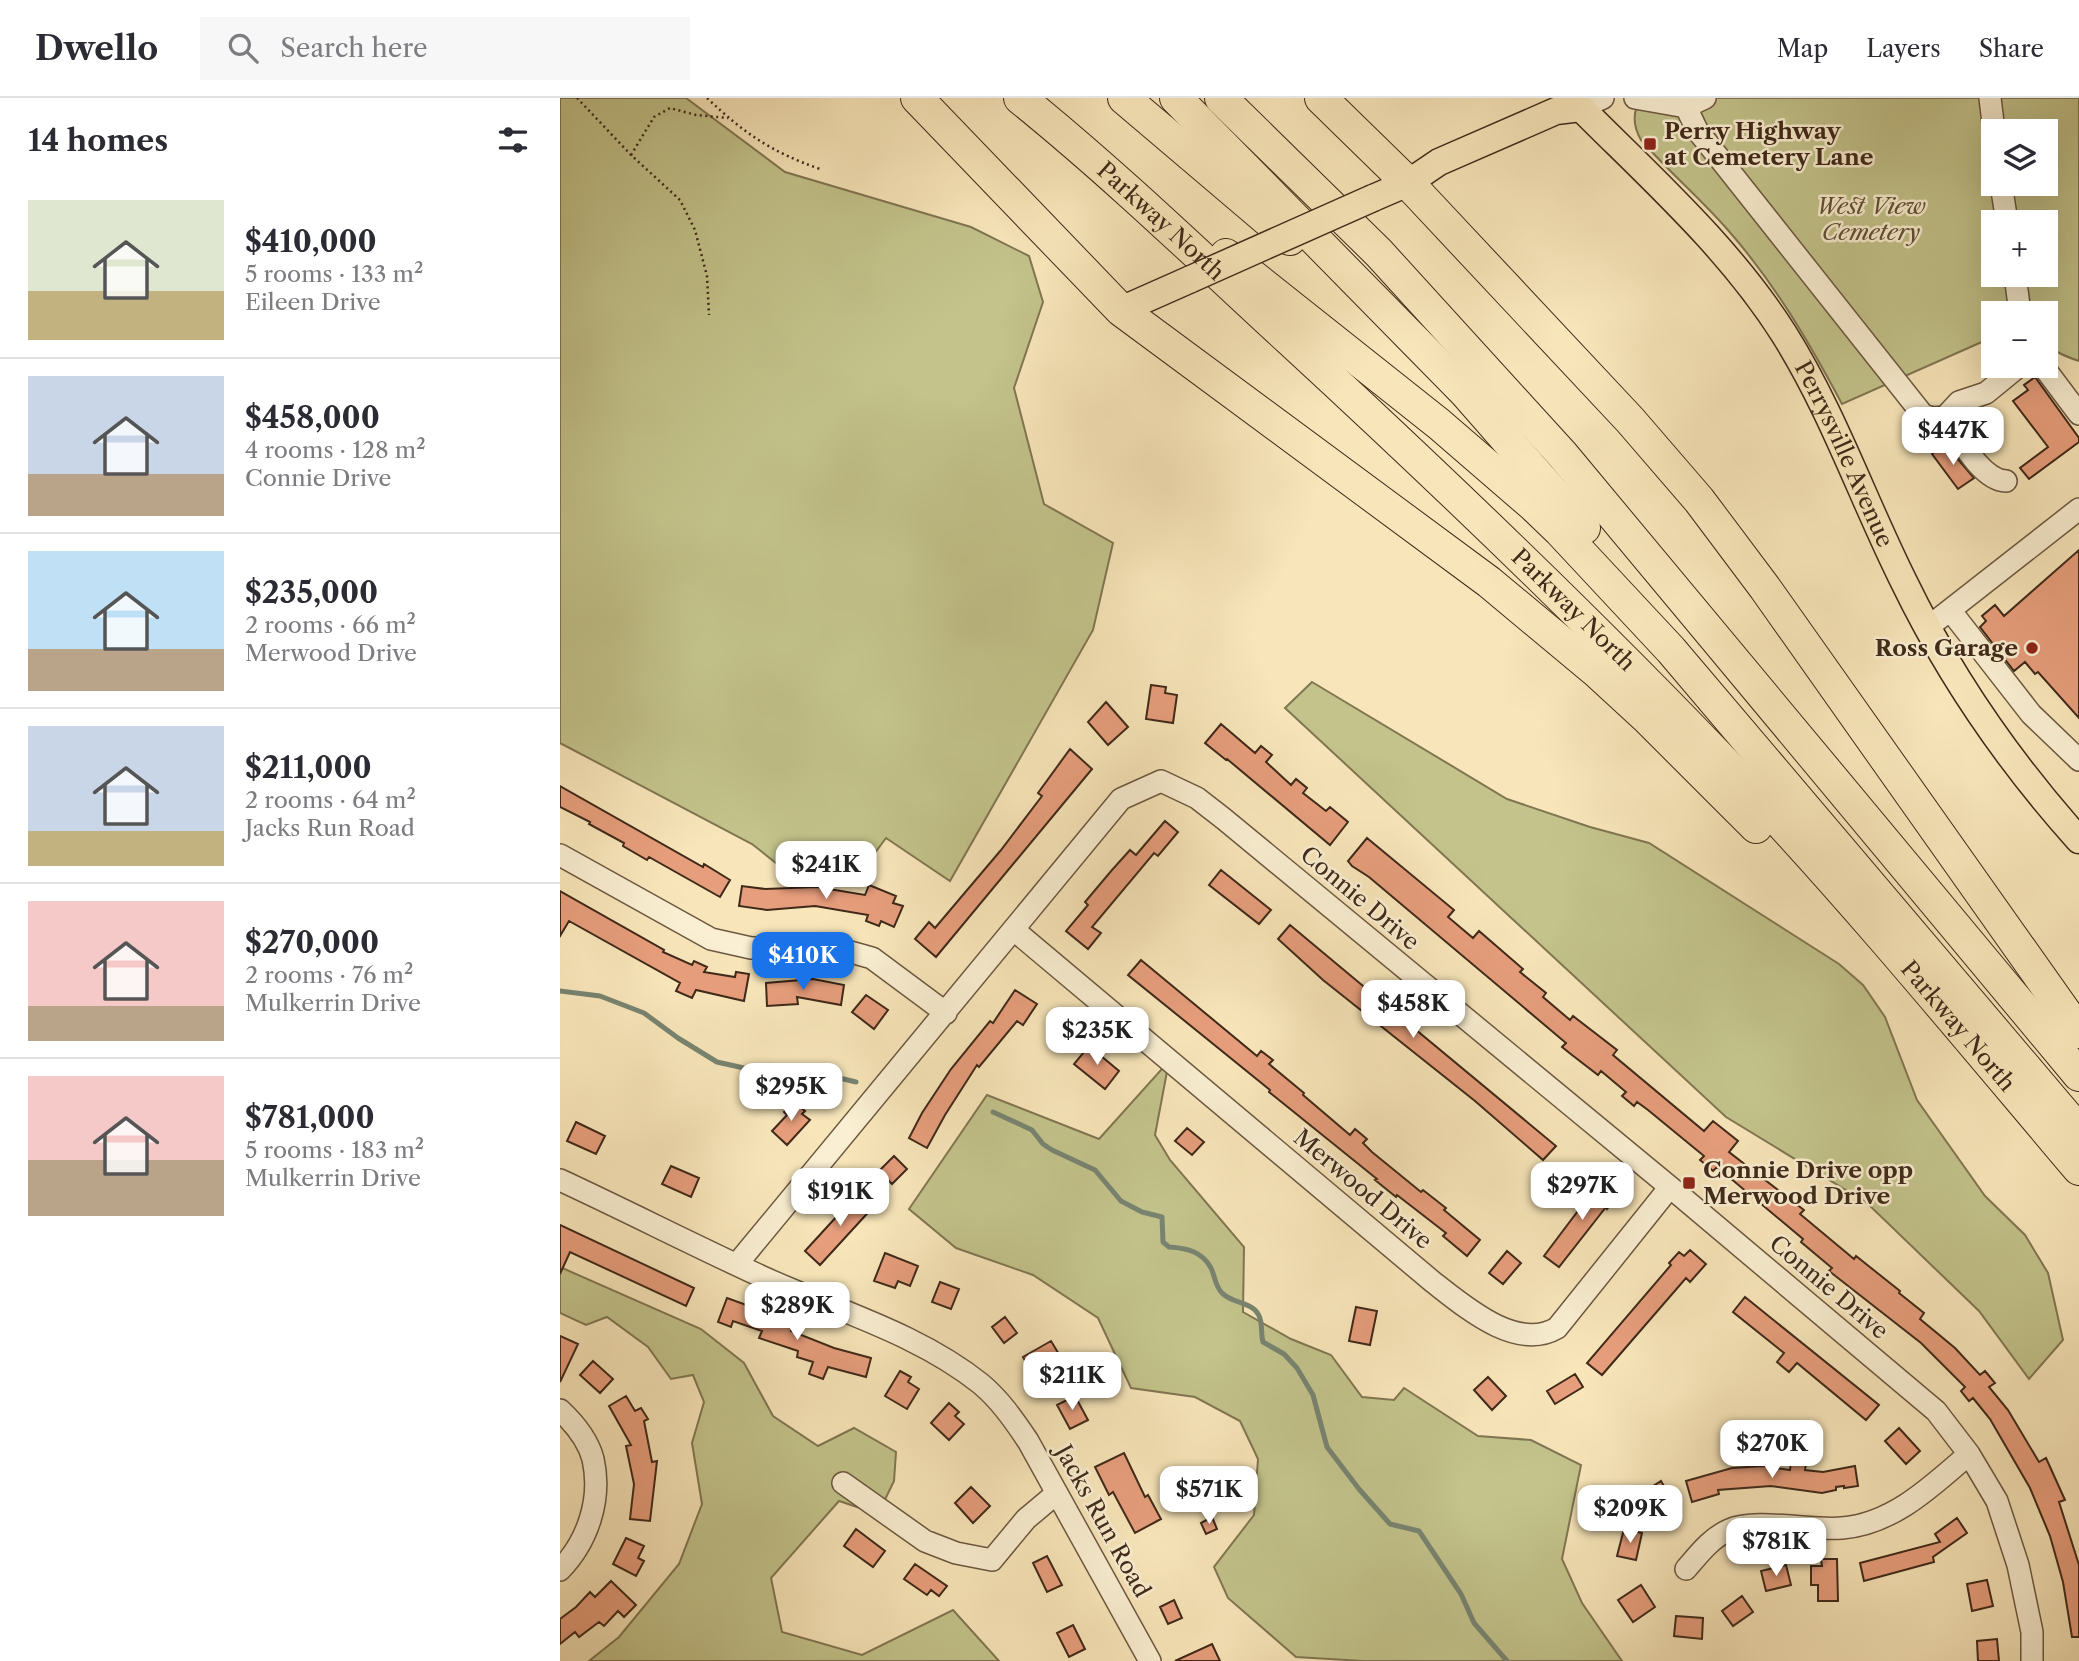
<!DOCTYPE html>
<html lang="en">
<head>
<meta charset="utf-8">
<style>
  body { margin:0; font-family:"Libre Caslon Text",serif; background:#f7f7f7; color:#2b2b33; height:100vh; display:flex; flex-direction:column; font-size:26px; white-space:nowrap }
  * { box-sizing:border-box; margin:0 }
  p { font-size:23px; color:#7c7c81 }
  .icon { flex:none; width:38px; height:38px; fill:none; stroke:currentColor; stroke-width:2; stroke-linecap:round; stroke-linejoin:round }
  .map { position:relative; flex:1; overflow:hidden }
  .sheet { display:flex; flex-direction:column; background:#fff; width:560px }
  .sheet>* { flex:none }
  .buttons { position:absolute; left:1421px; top:21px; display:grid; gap:14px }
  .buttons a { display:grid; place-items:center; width:77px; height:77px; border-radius:0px; background:#fff; box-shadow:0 7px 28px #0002; font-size:35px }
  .price { position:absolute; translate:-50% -60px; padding:0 16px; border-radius:14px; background:#fff; color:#222; font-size:23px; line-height:46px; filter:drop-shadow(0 2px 4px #0008) }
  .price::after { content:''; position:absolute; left:50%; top:42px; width:21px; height:16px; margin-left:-10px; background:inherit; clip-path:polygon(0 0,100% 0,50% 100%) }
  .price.on { background:#1a73e8; color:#fff }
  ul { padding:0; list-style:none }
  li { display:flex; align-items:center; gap:21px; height:175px; padding:0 28px }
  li+li { border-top:2px solid #e1e1e2 }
  li span { display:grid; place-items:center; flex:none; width:196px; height:140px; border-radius:0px; color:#555 }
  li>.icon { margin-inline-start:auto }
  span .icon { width:84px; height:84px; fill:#fffc; stroke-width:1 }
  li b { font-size:30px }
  h2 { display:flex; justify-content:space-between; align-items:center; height:84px; padding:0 28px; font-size:30px }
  header { display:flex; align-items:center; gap:42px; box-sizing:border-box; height:98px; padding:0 35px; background:#fff; border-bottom:2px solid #e1e1e2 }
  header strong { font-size:33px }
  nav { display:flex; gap:38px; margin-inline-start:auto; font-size:24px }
  .search { width:490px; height:63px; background:#f7f7f7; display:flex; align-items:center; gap:18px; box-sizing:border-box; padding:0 24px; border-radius:0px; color:#7c7c81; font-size:26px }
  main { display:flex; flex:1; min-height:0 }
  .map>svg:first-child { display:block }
  .green { fill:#c3c38b; stroke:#817652; stroke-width:2; fill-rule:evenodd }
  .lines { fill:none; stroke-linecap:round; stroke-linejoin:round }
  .stream { stroke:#788471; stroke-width:5 }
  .building { fill:#e79e7c; stroke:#3f2919; stroke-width:2 }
  .minor-casing { stroke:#6d5841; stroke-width:24 }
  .major-casing { stroke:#3f2919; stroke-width:29 }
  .highway-casing { stroke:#3f2919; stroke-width:34 }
  .path { stroke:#3f2919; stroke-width:2.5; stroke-dasharray:2 3.5; stroke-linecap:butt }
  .minor { stroke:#faefd2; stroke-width:21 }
  .major { stroke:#f8e6ba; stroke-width:26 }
  .highway { stroke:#f8e6ba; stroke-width:32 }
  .major-bridge-casing { stroke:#3f2919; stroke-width:29; stroke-linecap:butt }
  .major-bridge { stroke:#f8e6ba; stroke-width:26 }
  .poi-dot { fill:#8f2418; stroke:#faefd2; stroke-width:2.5 }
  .labels { text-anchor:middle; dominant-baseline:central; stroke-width:5; stroke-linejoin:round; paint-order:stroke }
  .poi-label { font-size:23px; font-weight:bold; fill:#3f2919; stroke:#faefd2; text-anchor:start }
  .park-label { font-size:23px; font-style:italic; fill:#605036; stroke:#faefd2 }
  .street-label { font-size:23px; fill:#3f2919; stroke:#faefd2 }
</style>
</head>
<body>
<header>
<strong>Dwello</strong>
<div class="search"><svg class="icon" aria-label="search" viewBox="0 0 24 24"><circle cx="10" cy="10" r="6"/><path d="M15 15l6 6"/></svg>Search here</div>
<nav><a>Map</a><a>Layers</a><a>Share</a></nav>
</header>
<main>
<section class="sheet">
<h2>14 homes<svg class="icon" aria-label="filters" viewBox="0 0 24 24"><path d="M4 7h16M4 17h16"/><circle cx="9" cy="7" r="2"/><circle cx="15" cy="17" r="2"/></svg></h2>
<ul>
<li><span style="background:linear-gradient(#dfe7d0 65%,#c2b280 0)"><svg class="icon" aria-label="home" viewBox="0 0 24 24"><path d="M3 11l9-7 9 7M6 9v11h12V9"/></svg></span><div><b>$410,000</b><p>5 rooms · 133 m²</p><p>Eileen Drive</p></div></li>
<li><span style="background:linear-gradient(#c9d6e8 70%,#b9a48a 0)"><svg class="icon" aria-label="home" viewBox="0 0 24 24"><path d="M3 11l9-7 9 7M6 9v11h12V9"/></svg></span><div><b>$458,000</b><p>4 rooms · 128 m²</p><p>Connie Drive</p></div></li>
<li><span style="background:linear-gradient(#bfe0f5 70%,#b9a48a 0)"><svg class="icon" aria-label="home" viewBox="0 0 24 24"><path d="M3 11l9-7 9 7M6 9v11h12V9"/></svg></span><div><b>$235,000</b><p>2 rooms · 66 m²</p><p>Merwood Drive</p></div></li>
<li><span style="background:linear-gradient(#c9d6e8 75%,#c2b280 0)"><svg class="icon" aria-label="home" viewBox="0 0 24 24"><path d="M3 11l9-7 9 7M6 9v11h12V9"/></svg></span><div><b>$211,000</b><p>2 rooms · 64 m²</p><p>Jacks Run Road</p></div></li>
<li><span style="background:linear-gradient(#f6c9c9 75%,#b9a48a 0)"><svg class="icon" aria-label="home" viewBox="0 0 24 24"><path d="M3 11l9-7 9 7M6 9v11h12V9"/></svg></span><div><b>$270,000</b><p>2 rooms · 76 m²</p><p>Mulkerrin Drive</p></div></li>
<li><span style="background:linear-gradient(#f6c9c9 60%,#b9a48a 0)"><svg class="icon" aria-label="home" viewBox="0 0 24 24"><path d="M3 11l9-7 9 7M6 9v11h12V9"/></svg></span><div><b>$781,000</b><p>5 rooms · 183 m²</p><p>Mulkerrin Drive</p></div></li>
</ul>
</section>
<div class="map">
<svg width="1519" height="1563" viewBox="0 0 1519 1563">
  <rect width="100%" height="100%" fill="#f8e6ba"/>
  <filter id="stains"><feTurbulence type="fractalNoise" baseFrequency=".00286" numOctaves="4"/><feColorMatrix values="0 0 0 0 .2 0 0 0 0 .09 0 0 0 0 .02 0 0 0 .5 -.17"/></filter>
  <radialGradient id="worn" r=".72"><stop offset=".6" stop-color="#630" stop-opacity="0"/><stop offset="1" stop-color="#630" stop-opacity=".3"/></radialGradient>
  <!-- green -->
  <path class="green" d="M0,0H126L225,74L411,129L469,158L483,204L454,290L484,406L553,445L533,532L390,783L326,740L303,771L231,777L192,746L0,645Z
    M1081,0H1519V263C1487,252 1486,248 1486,215H1433V239L1282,306C1249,244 1214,184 1167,131C1140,100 1108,73 1081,42C1073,28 1072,14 1081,0ZM1433,33H1486V86H1433ZM1433,124H1486V177H1433Z
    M752,584L947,701L1030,729L1089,745L1279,866L1303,887L1325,919L1357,1002L1425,1098L1465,1137L1488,1175L1503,1242L1469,1281L1419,1213L1307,1105L1166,1019L725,610Z
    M609,963L595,1037L610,1062L684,1149L683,1214L731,1241L771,1257L802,1299L834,1302L844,1290L918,1338L971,1342L1021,1367L1002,1461L1022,1505L1062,1563H803L736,1559L668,1500L654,1469L694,1417L698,1361L680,1323L635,1299L571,1290L538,1220L473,1177L396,1150L349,1111L427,997L539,1041Z
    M0,1169L141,1231L184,1265L213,1318L258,1348L294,1330L336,1354L334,1383L318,1416L279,1403L211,1480L222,1534L302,1557L393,1512L439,1563H29L59,1539L119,1466L142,1406L132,1345L144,1304L133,1277L111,1281L88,1249L47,1219L26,1227L0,1215Z"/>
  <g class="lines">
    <!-- stream -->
    <path class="stream" d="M0,893L40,898L84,915L118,940L157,964L184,970H238L296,984
      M433,1014L472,1032L483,1046L492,1052L535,1072L561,1103L582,1114L602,1119L603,1144L609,1149C626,1150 642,1153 651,1170C655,1178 655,1188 662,1195C670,1204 687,1204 695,1212C704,1221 700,1233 703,1244L724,1256L737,1270L753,1297L767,1349L799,1391L830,1426L859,1433L901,1496L914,1525L947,1563"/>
  </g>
  <!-- building -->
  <path class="building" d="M1475,279L1519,340V344L1469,381L1460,370L1488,349L1453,303L1468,292L1464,287Z
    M1385,346L1414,380L1398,391L1372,356Z
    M1519,452V620L1478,574L1475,576L1465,564L1454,573L1420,529L1426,523L1422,518L1435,507L1444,518Z
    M591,587L606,589L605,595L617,597L613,625L586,621Z
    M546,604L568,629L548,647L528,624Z
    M661,626L695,655L701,648L712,657L706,664L731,687L736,681L747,690L743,695L766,713L770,709L788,724L770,747L667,661L666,662L645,645Z
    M510,651L532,671L376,859L355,841L369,824L375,830L441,752L482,698L478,695Z
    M0,688L143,769L144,766L170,782L160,799L89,759L87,762L63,748L64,745L29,726L30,724L0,709Z
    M605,723L618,734L598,758L594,755L532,829L541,835L528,851L506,833L528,807L525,804L552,772L570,752L576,757Z
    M807,740L894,812L888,819L913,840L919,833L963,871L960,874L986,895L983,899L1010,922L1013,918L1057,952L1053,957L1144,1033L1153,1023L1178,1043L1169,1054L1244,1112L1240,1116L1294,1161L1296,1158L1340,1193L1339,1195L1364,1215L1360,1221L1395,1250L1420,1277L1425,1273L1435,1285L1429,1289L1448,1312L1479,1364L1486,1360L1505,1402L1499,1404L1519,1467V1539H1512L1503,1484L1490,1438L1470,1390L1430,1321L1413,1300L1409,1303L1401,1293L1405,1289L1361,1245L1269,1173L1272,1170L1241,1144L1243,1141L1157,1069L1153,1073L1140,1062L1144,1058L1088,1012L1077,1004L1074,1008L1062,998L1066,994L1041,973L1038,977L1012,957L1002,949L1006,945L809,779L792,768L788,763Z
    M661,772L711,812L699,826L649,787Z
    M309,787L336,798L333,805L343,808L334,829L321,823L319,828L306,823L308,817L255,808L207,812L179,808L182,788L205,791L257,789L305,797Z
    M0,793L104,852L103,854L132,867L134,863L147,869L144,874L175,879L176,874L189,876L184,903L136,892L132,900L116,893L120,885L9,823L0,838Z
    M730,827L845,923L849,918L859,926L855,931L996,1048L983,1062L915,1003L763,882L718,841Z
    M581,862L697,958L701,953L713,962L709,966L744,995L743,997L790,1037L795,1031L807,1041L803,1045L812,1054L861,1094L863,1092L886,1110L884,1112L920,1142L907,1158L883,1138L886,1135L837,1097L836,1099L815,1082L817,1081L709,994L710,992L568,877Z
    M253,881L284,887L281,907L237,899L238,906L207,908L206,885Z
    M455,892L477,906L463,927L457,923L419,969L417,967L385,1017L367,1050L349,1040L362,1015L391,971L430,923L433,925Z
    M306,897L328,912L314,931L292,914Z
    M529,948L559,973L545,991L514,966Z
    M234,1003L245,1013L242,1016L250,1022L227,1047L212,1033L227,1017L224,1014Z
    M16,1024L45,1038L36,1056L7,1043Z
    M627,1030L644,1044L632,1057L615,1043Z
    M334,1058L347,1071L332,1086L319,1073Z
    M111,1068L139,1080L131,1099L102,1086Z
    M1042,1081L1060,1096L1047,1111L1046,1109L999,1169L984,1158Z
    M300,1093L315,1107L260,1167L245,1153Z
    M0,1127L134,1190L126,1208L10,1154L0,1176Z
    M1130,1152L1146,1166L1130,1184L1126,1180L1042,1277L1027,1265L1111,1167L1109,1165L1119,1154L1124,1158Z
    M947,1153L961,1165L943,1186L929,1175Z
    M325,1155L358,1168L350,1188L338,1183L335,1190L314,1183Z
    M380,1184L399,1191L391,1211L372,1204Z
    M1185,1199L1319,1307L1306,1322L1237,1265L1229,1274L1217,1264L1224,1255L1173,1214Z
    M167,1200L192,1209L189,1216L232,1230L231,1233L274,1250L311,1260L306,1279L268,1269L263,1281L249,1276L253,1264L237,1259L238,1253L199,1240L202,1233L173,1223L171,1229L158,1224Z
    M796,1209L817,1213L810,1247L789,1243Z
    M445,1219L457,1235L444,1245L432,1229Z
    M0,1238L18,1246L0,1284Z
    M491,1243L506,1268L486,1280L483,1275L475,1279L463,1259Z
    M33,1263L53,1281L40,1295L20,1277Z
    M340,1273L351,1279L348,1284L359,1291L347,1311L325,1298Z
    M1015,1276L1023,1289L995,1306L987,1293Z
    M928,1279L946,1298L932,1312L914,1292Z
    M66,1298L75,1313L81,1310L88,1321L84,1323L92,1364L97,1363L90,1423L70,1421L74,1386L66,1348L71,1347L49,1308Z
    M515,1298L528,1322L510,1331L497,1307Z
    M389,1305L399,1314L395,1318L404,1326L389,1342L371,1325Z
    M1339,1330L1360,1353L1346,1366L1325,1343Z
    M564,1355L585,1399L588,1397L601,1421L575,1435L553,1394L549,1397L535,1369Z
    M1231,1364L1246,1366L1245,1372L1263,1374L1295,1368L1298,1388L1284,1390V1388L1276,1389V1392L1262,1395L1211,1388L1158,1392L1159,1396L1132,1404L1126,1383L1172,1370L1204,1368L1230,1372Z
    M1101,1383L1119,1414L1108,1420L1105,1416L1093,1423L1083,1407L1090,1403L1084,1394Z
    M411,1389L430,1408L413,1425L395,1405Z
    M652,1419L657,1431L646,1436L641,1425Z
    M1397,1420L1407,1435L1373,1459L1374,1464L1304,1483L1300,1465L1380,1444L1375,1436Z
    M296,1431L325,1453L313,1469L284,1448Z
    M1064,1431L1082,1435L1076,1462L1057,1458Z
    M66,1440L84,1448L78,1460L84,1463L76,1478L53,1466Z
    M487,1458L502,1487L487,1494L473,1465Z
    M1261,1461H1277L1278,1503H1258V1487H1251V1468H1262Z
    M355,1466L387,1488L379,1498L371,1492L367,1497L344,1481Z
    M1226,1467L1231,1487L1206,1493L1201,1473Z
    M1427,1482L1433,1508L1412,1513L1407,1486Z
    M51,1483L76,1507L64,1519L58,1513L44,1528L39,1524L19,1539L15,1534L0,1546V1521L16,1509L30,1494L35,1499Z
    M1081,1487L1095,1509L1073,1524L1058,1502Z
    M1182,1498L1193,1514L1173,1528L1162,1513Z
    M614,1502L622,1520L608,1526L600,1509Z
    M1116,1518L1143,1520L1142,1541L1114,1538Z
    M513,1527L525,1551L509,1559L497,1535Z
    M1437,1541L1439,1563H1418L1417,1543Z
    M652,1546L660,1563H615Z"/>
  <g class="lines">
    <defs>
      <path id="minor" d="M1075,0L1126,9L1145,0
        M1430,0L1434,33
        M1126,9L1137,32L1363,317L1372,320L1385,319L1399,304L1426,295L1459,268
        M1021,10L1043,0
        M1441,86L1447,124
        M1455,177L1460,215
        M1483,268L1519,316
        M1385,319C1399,339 1421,382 1446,383
        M1390,512L1471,616L1519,662
        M1367,530L1519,411
        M0,757L151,841L191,850L244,849L287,853L312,860L386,915
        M454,832L873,1184C904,1208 956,1254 997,1230L1110,1089
        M0,1082C69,1114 137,1149 207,1181C278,1213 359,1236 421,1286C440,1302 454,1322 468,1343L590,1563
        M177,1166L561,701L601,683L637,700L664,721L1110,1089L1376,1313L1409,1356L1437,1403L1458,1467L1472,1534V1563
        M0,1312C14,1325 28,1342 33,1361C42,1401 28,1443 0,1472
        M283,1385L365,1443L396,1455L432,1462L466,1421L497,1395
        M1126,1471C1139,1456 1151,1440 1169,1432C1195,1420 1252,1433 1282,1430C1333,1426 1372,1388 1409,1356"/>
      <g id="major">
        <path id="s1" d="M1011,0C1085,75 1167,146 1224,236C1273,314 1303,402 1344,484C1390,579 1449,664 1519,742"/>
        <path d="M813,100L848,85L879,64L996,13L1021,10"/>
        <path d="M561,212L631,181"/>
      </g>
      <g id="highway">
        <path d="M357,0L561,212L929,484L1037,574L1087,620L1196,729"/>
        <path id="s2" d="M460,0C554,76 642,161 731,243C885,385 1037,530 1181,682C1299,807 1408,940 1519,1071"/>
        <path d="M564,0L730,141"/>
        <path d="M616,0L905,294L1024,430"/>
        <path d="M661,0L819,155L1002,356L1519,977"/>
        <path d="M761,0L848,85L1070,322L1139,402L1205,490L1519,934"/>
        <path d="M666,157L879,326L974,408L1000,433L1111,552L1519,1033"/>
      </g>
    </defs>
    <!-- minor casing -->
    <use href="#minor" class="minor-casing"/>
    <!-- major casing -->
    <use href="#major" class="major-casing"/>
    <!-- highway casing -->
    <use href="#highway" class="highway-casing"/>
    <!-- path -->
    <path class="path" d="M17,0L71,57L120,102L135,132L147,178L149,217
      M147,0C184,35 211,54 260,71
      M71,57L94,19L110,10L136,17L168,20"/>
    <!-- minor -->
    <use href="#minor" class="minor"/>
    <!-- major -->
    <use href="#major" class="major"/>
    <!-- highway -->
    <use href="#highway" class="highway"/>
    <defs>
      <path id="major-bridge" d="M631,181L813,100"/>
    </defs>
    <!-- major-bridge casing -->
    <use href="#major-bridge" class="major-bridge-casing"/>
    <!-- major-bridge -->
    <use href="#major-bridge" class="major-bridge"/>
  </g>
  <!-- markers -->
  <g class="poi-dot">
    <rect x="1083" y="39" width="14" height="14" rx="3.5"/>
    <circle cx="1472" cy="550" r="7"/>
    <rect x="1122" y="1078" width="14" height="14" rx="3.5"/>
  </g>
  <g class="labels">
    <!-- poi labels -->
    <g class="poi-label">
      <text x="1104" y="33">Perry Highway<tspan x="1104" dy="26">at Cemetery Lane</tspan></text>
      <text x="1458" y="550" text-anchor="end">Ross Garage</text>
      <text x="1143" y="1072">Connie Drive opp<tspan x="1143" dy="26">Merwood Drive</tspan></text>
    </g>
    <!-- park labels -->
    <g class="park-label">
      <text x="1311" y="108">West View<tspan x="1311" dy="26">Cemetery</tspan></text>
    </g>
    <!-- street labels -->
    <g class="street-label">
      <text stroke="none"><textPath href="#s2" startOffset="187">Parkway North</textPath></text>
      <text stroke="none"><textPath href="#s1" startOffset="453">Perrysville Avenue</textPath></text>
      <text stroke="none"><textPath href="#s2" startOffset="754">Parkway North</textPath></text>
      <text transform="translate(800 800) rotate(40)">Connie Drive</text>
      <text stroke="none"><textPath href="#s2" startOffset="1321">Parkway North</textPath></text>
      <text transform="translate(803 1091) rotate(40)">Merwood Drive</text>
      <text transform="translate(1269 1189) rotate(40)">Connie Drive</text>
      <text transform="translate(543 1423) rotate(61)">Jacks Run Road</text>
    </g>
  </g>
  <rect width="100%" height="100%" filter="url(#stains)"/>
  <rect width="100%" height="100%" fill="url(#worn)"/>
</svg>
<div class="buttons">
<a><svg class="icon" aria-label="layers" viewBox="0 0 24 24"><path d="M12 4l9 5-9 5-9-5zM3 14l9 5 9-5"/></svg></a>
<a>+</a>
<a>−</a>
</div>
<b class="price" style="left:1393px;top:369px">$447K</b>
<b class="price" style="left:266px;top:803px">$241K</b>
<b class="price on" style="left:243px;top:894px">$410K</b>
<b class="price" style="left:853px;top:942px">$458K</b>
<b class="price" style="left:537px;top:969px">$235K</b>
<b class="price" style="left:231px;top:1025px">$295K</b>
<b class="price" style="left:1022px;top:1124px">$297K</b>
<b class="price" style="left:280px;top:1130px">$191K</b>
<b class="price" style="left:237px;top:1244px">$289K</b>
<b class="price" style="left:512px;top:1314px">$211K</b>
<b class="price" style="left:1212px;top:1382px">$270K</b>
<b class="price" style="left:649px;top:1428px">$571K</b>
<b class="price" style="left:1070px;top:1447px">$209K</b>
<b class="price" style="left:1216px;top:1480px">$781K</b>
</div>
</main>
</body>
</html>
